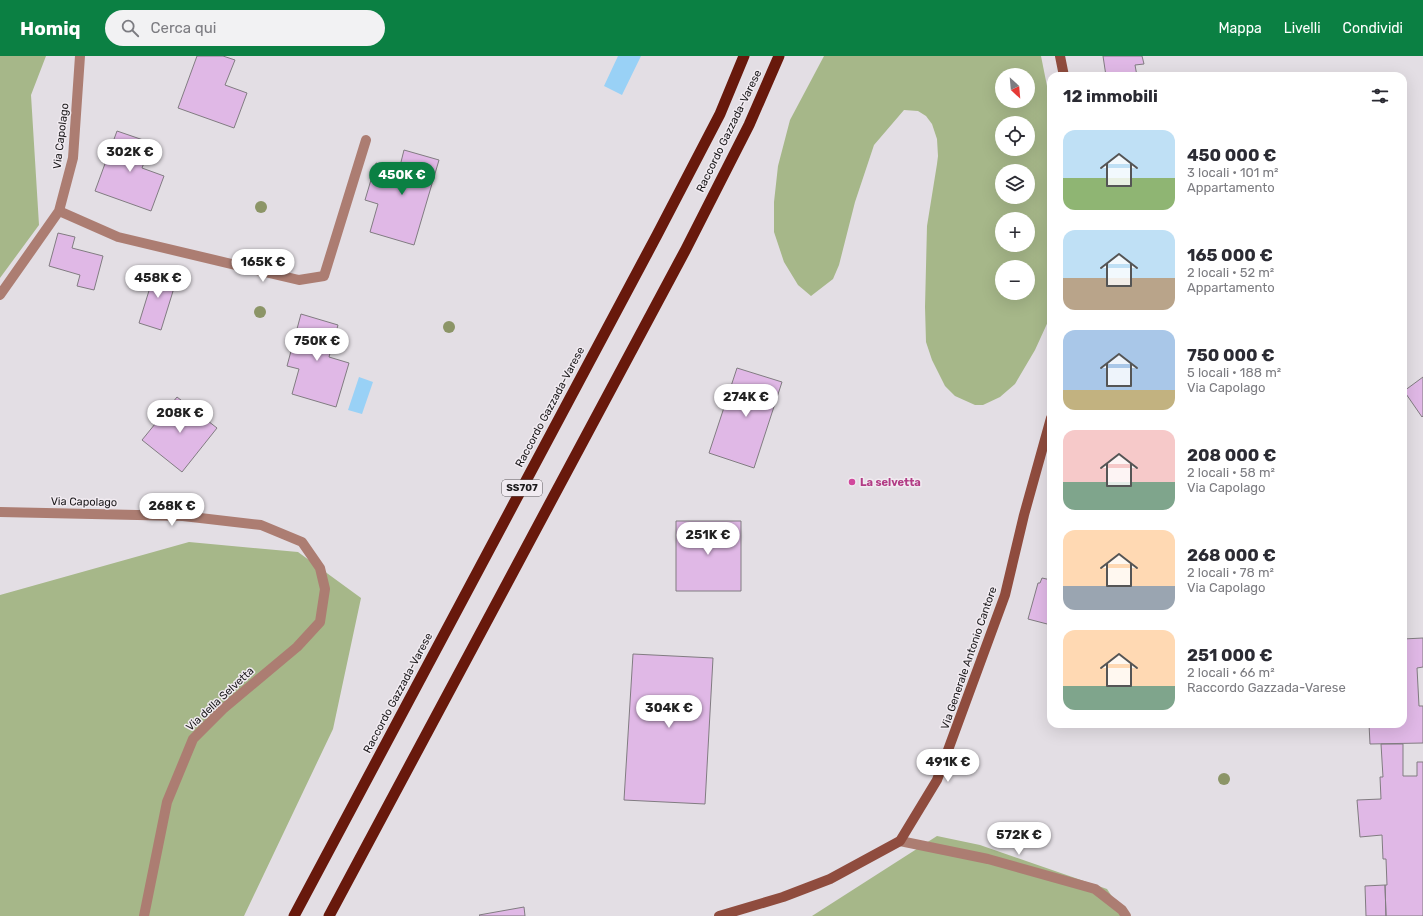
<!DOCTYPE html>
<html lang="it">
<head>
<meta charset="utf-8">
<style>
  body { margin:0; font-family:Rubik,sans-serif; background:#f2f2f3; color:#2b2b33; height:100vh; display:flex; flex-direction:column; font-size:15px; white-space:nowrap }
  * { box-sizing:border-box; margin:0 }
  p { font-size:13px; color:#7c7c81 }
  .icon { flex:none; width:22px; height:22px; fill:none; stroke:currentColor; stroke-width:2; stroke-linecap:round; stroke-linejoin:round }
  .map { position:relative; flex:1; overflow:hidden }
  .details { position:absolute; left:1047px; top:16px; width:360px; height:656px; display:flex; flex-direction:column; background:#fff; border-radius:12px; box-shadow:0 4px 16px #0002 }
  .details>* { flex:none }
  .needle { width:26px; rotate:154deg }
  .tools { position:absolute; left:995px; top:12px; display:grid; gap:8px }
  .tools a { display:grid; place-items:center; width:40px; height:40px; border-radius:50%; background:#fff; box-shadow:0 4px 16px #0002; font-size:20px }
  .price { position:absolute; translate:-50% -34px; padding:0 9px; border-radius:14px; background:#fff; color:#222; font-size:13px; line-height:26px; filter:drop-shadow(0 1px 2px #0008) }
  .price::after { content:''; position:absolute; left:50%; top:24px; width:12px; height:9px; margin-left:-6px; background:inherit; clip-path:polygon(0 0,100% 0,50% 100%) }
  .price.active { background:#0b8043; color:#fff }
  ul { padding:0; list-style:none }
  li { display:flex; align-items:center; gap:12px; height:100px; padding:0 16px }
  li span { display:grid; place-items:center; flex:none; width:112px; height:80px; border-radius:12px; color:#555 }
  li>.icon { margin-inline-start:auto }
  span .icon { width:48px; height:48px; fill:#fffc; stroke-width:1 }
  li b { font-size:17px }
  h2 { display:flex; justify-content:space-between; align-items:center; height:48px; padding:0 16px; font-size:17px }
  header { display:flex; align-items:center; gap:24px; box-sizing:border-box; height:56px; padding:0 20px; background:#0b8043; color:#fff }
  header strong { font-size:19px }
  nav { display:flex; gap:22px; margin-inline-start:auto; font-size:14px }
  .search { width:280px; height:36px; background:#f2f2f3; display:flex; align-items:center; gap:10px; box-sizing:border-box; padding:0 14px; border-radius:22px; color:#7c7c81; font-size:15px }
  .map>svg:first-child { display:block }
  .green { fill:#a6b789; fill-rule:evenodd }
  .water { fill:#99d1f6 }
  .building { fill:#e0b8e6; stroke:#817c81 }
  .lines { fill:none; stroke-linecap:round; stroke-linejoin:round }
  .minor { stroke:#ac7d72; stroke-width:10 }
  .secondary { stroke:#8f4c3e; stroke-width:10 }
  .trunk { stroke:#68190c; stroke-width:11 }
  .tree { fill:#8c9567 }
  .hotel-dot { fill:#d1479c; stroke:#f1ebf1; stroke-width:1.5 }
  .labels { text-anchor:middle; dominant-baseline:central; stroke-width:3; stroke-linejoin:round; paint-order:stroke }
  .shield { fill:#f1ebf1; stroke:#5c595c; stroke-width:1 }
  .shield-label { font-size:10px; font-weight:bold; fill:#1c1a1c }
  .street-label { font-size:11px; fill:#1c1a1c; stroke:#f1ebf1 }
  .hotel-label { font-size:11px; font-weight:bold; fill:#b23c85; stroke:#f1ebf1; text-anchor:start }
</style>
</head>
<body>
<header>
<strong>Homiq</strong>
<div class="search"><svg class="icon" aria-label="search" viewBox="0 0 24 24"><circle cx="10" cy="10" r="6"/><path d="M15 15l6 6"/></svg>Cerca qui</div>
<nav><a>Mappa</a><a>Livelli</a><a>Condividi</a></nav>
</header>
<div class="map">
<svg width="1423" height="860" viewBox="0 0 1423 860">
  <rect width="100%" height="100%" fill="#e3dee4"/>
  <!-- green -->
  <path class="green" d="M0,0H46L31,39L39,169L0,222Z
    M824,0H1041L1049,40L1051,73V259L1035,294L1015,328L1000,341L983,349H975L955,340L945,330L932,304L926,286L925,251L927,170L937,108L938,100L937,83L932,68L926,60L918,55L904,54L874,89L855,146L839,209L833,223L811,240L798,229L784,206L774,176V146L778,110L790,64ZM1002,19H1028V45H1002ZM1002,67H1028V93H1002ZM1002,115H1028V141H1002ZM1002,163H1028V189H1002ZM1002,211H1028V237H1002Z
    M189,486L298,496L361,542L333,673L244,860H0V539Z
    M937,780L980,789L1107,833L1125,860H812Z"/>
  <!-- water -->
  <path class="water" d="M618,0H641L622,39L604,30Z
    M359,321L373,326L362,358L348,354Z"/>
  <!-- building -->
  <path class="building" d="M197,0H223L235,4L225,29L247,37L234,72L178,52Z
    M1103,0H1142L1144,8L1135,9L1137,20H1106Z
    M117,75L152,87L142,112L164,120L151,155L95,135Z
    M404,94L439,104L414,189L370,176L378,148L365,144L376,107L399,114Z
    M58,177L75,181L72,192L103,200L94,234L77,230L80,219L49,210Z
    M156,212L178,219L161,274L139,267Z
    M301,258L338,269L329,301L349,307L336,351L292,338L299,313L287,310Z
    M737,312L782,326L754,412L709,397Z
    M1423,321V360L1422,361L1404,335Z
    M177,341L217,372L182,416L142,384Z
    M676,465H741V535H676Z
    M1042,522L1051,524L1049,530H1051V569L1028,563L1038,527H1040Z
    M1423,582V611L1417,612L1419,650H1423V687L1370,688L1369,668H1403V583Z
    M633,598L713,602L705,748L624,744Z
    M1381,688H1403V720H1417V706H1423V860H1386L1385,829H1387L1386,803H1383L1382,779L1360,781L1357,744L1381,743L1380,721H1383Z
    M1385,829L1386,860H1366L1365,830Z
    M524,851L525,860H480L479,859Z"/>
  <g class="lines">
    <!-- minor -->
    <path class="minor" d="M59,155L118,181L299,224L324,220L366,84
      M0,239L59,155L73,102L80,0
      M0,456L183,460L261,469L302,486L320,512L325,533L320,566L297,591L223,653L193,683L167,746L144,860
      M900,785L988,803L1095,833L1122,854L1126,860"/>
    <!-- secondary -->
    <path class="secondary" d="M1060,0L1064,20
      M719,860L783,841L830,823L900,785L937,724L1005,539L1024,459L1051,362"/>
    <!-- trunk -->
    <path class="trunk" d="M294,860L657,179L720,58L744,0
      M329,860L686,193L749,69L779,0"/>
  </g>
  <!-- trees -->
  <g class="tree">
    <circle cx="261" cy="151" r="6"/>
    <circle cx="260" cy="256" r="6"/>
    <circle cx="449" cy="271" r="6"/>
    <circle cx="1224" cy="723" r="6"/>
  </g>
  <!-- markers -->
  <circle class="hotel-dot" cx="852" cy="426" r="4"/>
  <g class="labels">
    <!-- shield labels -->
    <rect class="shield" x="502" y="424" width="40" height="16" rx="3"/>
    <g class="shield-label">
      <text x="522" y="432">SS707</text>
    </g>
    <!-- street labels -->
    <g class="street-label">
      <text transform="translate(729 75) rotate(-64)">Raccordo Gazzada-Varese</text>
      <text transform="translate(61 80) rotate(-83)">Via Capolago</text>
      <text transform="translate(550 351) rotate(-62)">Raccordo Gazzada-Varese</text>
      <text transform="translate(84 446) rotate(1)">Via Capolago</text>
      <text transform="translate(969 602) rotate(-71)">Via Generale Antonio Cantore</text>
      <text transform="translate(398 637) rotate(-62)">Raccordo Gazzada-Varese</text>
      <text transform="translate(220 643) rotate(-43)">Via della Selvetta</text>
    </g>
    <!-- hotel labels -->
    <g class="hotel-label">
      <text x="860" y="426">La selvetta</text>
    </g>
  </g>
</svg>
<div class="tools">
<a><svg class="needle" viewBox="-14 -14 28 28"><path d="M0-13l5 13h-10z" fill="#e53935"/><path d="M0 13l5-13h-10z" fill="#7c7c81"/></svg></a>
<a><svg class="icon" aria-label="locate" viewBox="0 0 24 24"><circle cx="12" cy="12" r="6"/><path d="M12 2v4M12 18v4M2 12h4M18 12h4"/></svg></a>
<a><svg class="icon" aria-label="layers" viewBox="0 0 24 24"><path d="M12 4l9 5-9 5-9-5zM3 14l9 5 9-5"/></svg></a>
<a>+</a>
<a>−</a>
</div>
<b class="price" style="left:130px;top:117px">302K €</b>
<b class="price active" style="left:402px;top:140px">450K €</b>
<b class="price" style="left:263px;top:227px">165K €</b>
<b class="price" style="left:158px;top:243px">458K €</b>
<b class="price" style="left:317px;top:306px">750K €</b>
<b class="price" style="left:746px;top:362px">274K €</b>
<b class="price" style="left:180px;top:378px">208K €</b>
<b class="price" style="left:172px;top:471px">268K €</b>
<b class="price" style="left:708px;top:500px">251K €</b>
<b class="price" style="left:669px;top:673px">304K €</b>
<b class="price" style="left:948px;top:727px">491K €</b>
<b class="price" style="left:1019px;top:800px">572K €</b>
<section class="details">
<h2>12 immobili<svg class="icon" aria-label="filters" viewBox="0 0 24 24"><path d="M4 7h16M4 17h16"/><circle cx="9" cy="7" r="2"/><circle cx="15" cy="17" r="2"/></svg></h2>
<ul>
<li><span style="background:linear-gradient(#bfe0f5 60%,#8fb573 0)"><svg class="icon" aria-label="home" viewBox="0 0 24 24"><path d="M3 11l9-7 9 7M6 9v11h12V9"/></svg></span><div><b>450 000 €</b><p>3 locali · 101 m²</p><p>Appartamento</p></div></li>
<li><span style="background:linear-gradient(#bfe0f5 60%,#b9a48a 0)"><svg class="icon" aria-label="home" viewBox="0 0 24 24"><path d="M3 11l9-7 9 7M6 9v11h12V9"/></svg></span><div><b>165 000 €</b><p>2 locali · 52 m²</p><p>Appartamento</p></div></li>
<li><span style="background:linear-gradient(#a9c7e8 75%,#c2b280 0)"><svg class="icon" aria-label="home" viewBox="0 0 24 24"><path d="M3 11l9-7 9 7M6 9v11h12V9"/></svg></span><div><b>750 000 €</b><p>5 locali · 188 m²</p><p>Via Capolago</p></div></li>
<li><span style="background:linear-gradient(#f6c9c9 65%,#7fa58c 0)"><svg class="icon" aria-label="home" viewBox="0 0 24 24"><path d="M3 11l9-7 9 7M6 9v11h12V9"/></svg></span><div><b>208 000 €</b><p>2 locali · 58 m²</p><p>Via Capolago</p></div></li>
<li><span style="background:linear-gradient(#ffd9b3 70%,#9aa5b1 0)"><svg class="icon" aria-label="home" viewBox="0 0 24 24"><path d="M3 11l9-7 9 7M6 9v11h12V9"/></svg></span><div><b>268 000 €</b><p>2 locali · 78 m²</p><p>Via Capolago</p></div></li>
<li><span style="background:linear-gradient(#ffd9b3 70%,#7fa58c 0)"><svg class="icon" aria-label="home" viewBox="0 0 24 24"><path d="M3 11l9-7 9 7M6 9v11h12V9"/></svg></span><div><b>251 000 €</b><p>2 locali · 66 m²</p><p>Raccordo Gazzada-Varese</p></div></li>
</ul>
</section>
</div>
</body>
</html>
